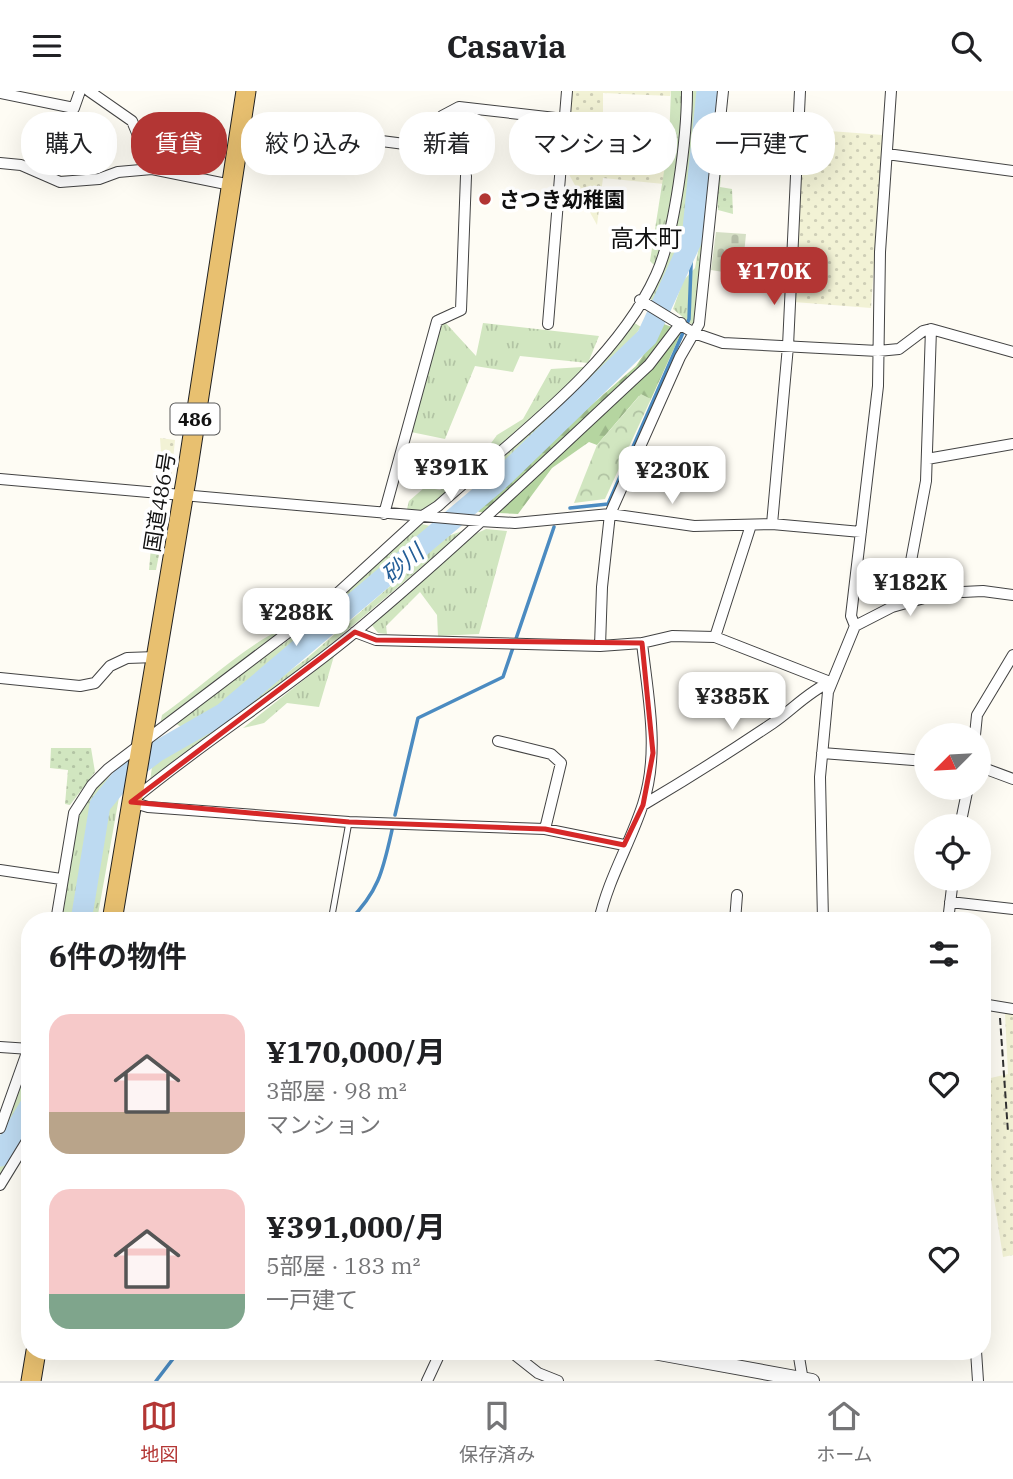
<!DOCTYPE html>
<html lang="ja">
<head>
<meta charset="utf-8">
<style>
  body { margin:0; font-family:"IBM Plex Serif","Noto Sans JP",serif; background:#f2f2f2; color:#202124; height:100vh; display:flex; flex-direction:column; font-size:26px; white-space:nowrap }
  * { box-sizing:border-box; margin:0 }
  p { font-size:23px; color:#757577 }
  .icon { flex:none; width:38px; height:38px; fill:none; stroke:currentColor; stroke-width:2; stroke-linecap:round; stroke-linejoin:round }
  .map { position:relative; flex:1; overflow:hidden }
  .details { position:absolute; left:21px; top:821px; width:970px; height:448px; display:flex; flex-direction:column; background:#fff; border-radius:28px; box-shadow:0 7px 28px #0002 }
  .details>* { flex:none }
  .guide { position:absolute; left:21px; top:21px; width:971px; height:63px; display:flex; gap:14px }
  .needle { width:46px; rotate:246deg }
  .fabs { position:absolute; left:914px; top:632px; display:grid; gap:14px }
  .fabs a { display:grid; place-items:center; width:77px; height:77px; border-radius:50%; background:#fff; box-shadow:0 7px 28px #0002; font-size:35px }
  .price { position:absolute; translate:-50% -60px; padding:0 16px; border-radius:14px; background:#fff; color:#222; font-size:23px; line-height:46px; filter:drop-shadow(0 2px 4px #0008) }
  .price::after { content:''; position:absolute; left:50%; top:42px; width:21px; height:16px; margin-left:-10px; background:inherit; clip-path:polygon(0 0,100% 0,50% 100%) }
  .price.current { background:#b33634; color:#fff }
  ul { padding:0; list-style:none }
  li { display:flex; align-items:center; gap:21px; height:175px; padding:0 28px }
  li span { display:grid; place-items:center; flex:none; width:196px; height:140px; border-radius:21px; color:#555 }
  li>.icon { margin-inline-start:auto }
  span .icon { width:84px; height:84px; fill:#fffc; stroke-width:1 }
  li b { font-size:30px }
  h2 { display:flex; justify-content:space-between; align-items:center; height:84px; padding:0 28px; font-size:30px }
  .tag { padding:0 24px; border-radius:28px; background:#fff; box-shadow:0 7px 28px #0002; font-size:24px; line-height:63px }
  .tag.current { background:#b33634; color:#fff }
  header { display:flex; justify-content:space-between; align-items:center; height:91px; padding:0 28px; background:#fff; font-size:32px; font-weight:800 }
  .dock { display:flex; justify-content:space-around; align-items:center; height:98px; border-top:2px solid #e0e0e0; background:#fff; font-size:19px; color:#757577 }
  .dock a { display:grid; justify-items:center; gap:4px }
  .dock .current { color:#b33634 }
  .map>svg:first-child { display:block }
  .farmland { fill:url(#farmland-dots) }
  .grass { fill:url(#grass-tufts) }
  .forest { fill:url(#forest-firs) }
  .cemetery { fill:url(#cemetery-stones) }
  .park { fill:url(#park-crowns) }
  .garden { fill:url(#garden-dots) }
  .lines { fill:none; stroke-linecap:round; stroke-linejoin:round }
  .stream { stroke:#4b8bc1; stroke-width:3.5 }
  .river { stroke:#bddaf1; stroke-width:21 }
  .service-casing { stroke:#434343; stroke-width:7 }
  .minor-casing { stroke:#434343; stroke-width:12 }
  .tertiary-casing { stroke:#434343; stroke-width:16 }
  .trunk-casing { stroke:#212121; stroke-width:21 }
  .path { stroke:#323232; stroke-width:2; stroke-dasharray:7 3.5; stroke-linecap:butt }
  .service { stroke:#fff; stroke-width:5 }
  .minor { stroke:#fff; stroke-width:10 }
  .tertiary { stroke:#fff; stroke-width:14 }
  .trunk { stroke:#e8c070; stroke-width:19 }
  .marked { fill:none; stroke:#d62828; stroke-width:5; stroke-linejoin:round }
  .poi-dot { fill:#b33634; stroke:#fff; stroke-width:2.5 }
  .labels { text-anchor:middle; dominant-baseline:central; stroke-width:7; stroke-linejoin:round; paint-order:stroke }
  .shield { fill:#fff; stroke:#585858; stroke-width:2 }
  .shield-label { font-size:19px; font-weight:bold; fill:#101010 }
  .poi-label { font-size:21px; font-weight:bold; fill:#101010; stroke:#fff; text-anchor:start }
  .street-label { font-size:21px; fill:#101010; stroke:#fff }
  .water-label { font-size:23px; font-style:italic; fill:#245e97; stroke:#fff }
  .quarter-label { font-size:24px; fill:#101010; stroke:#fff }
</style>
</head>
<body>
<header><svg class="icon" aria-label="menu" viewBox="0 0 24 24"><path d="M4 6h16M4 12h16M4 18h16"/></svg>Casavia<svg class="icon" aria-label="search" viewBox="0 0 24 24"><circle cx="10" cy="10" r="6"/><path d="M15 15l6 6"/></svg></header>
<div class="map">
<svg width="1013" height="1290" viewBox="0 0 1013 1290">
  <defs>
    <pattern id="farmland-dots" width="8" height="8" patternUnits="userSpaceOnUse" patternTransform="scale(1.75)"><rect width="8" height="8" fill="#f2f2d5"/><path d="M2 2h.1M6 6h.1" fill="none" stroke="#ceceb6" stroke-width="1.8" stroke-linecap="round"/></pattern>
    <pattern id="grass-tufts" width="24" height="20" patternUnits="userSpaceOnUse" patternTransform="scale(1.75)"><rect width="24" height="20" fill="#d1e6c0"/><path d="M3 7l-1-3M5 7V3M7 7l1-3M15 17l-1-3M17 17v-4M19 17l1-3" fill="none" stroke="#b2c4a4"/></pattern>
    <pattern id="forest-firs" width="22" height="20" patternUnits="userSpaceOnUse" patternTransform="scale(1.75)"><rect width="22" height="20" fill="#b5d5a0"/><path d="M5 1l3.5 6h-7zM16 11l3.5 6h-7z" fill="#9bb689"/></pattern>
    <pattern id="cemetery-stones" width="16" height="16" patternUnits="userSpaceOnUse" patternTransform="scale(1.75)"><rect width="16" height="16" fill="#d5dfc5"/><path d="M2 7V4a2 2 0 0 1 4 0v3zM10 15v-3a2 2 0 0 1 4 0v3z" fill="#b6bea8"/></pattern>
    <pattern id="park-crowns" width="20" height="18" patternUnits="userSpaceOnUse" patternTransform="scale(1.75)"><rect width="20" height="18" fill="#d1e6c0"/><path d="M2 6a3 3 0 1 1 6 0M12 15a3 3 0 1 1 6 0" fill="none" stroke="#b2c4a4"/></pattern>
    <pattern id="garden-dots" width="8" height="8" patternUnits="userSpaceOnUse" patternTransform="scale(1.75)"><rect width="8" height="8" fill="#d1e6c0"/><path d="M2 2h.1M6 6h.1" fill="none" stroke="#b2c4a4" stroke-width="1.8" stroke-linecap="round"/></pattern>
  </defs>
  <rect width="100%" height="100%" fill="#fefcf4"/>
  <!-- farmland -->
  <path class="farmland" d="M571,0H671L670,5L603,2V32L670,35L669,49L664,93L603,87L597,134L566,78Z
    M803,38L883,44L871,217L794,211Z
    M160,347L175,349L171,389L163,390Z
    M1005,922L1013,924V1164L1003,1166L987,1062H982V989L1008,983Z"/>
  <!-- grass -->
  <path class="grass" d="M671,0H697L687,100V150L657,212L647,206L655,175L650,170L669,49Z
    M709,100L695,236L673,218L683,190L695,177Z
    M443,229L476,265L483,232L599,245L588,272L520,265L513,281L475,275L445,348L411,341Z
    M633,231L641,236L627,255L482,396L471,393L423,421L407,418L409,410L425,396L440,399L475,374L497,344L523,328L551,278L598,275Z
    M422,433L430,435L333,523L209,627L181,636L175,632L291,547Z
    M486,438L507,440L479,543L438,545L437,524L420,501L386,535L387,543L378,542L371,533L471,445Z
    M465,439L290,588L150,690L153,669L225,627L306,568L448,445Z
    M335,502L160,634L162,624C204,594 241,557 287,535L294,517Z
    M334,565L319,616L287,612L264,632L243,637Z
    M125,673L97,829L62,830L78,726L94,698Z
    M30,973V994L0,1056V1045Z
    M30,1026V1039L0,1089V1076Z"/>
  <!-- forest -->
  <path class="forest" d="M664,233L682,240L651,308L639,305L597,354L589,351L552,377L518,423L478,421L495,398L636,275Z"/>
  <!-- cemetery -->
  <path class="cemetery" d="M716,141L746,143L742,184L711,179Z"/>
  <!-- park -->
  <path class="park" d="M641,303L651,308L605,408L574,412L597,354Z"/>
  <!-- garden -->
  <path class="garden" d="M723,59L720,96L732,98L733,123L718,119L716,88Z
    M163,410L167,423L156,479H149L155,411Z
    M51,657H91L95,681L70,714L65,713L68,679L50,677Z"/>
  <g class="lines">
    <!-- stream -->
    <path class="stream" d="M570,417L608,413L689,228L692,148
      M395,724L418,627L503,586L554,436
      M349,830C379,800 383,779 392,739
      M156,1290L179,1260"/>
    <!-- river -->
    <path class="river" d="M81,830L100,714L123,686L156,661L224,622L498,390L647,246L692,148L707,0
      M0,1065L30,1015"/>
    <defs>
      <path id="service" d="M331,830L349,731"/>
      <path id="minor" d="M89,0L132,30L152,78
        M0,2L74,17L80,0
        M241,32L436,57L442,25L459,16L564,28
        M887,63L1013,80
        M0,72L21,74L60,91L99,88L118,81L152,78L231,94
        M640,209L694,242L723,252L878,260L899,258L923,240L931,238L1013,261
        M548,233L567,0
        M927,368L1013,353
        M0,388L480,430L515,432L610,423L694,435L772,433L861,441
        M384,423L437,230L461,219L466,85
        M772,433L788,255L800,0
        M908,511V486L926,390L931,238
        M855,535L851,525L878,295L880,161L891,0
        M355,541L376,549L600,555L642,552L672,545L715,546L830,591
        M715,546L751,434
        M600,555L602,496L610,423L680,266L699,233L723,0
        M0,587L80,595L95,592L110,575L127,567L156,566
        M975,644L977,624L1013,564
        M498,650L551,663L561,672L545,738
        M822,662L926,670
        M978,675L1013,688
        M133,709C204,650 283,601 354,542C456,457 552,364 649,274L681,232
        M131,711L148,716L349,731L545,738L624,754
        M643,714C687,688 730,661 773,632C792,619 808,601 830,591
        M960,735L968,696
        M0,779L61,788
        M950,811L1013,818
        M56,830L74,722L92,694L108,678L328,511L421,426L438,415C511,349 615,275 656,184C675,143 687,45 687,0
        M599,830C608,788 630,753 643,713C660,661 648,606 642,552
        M735,830L737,804
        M823,830L820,686L828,601L855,535L892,516L942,502L983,500L1013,504
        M948,830L953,788
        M982,913L1013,918
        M0,956L30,958
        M0,1037L30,953
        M0,1094L30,1045
        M510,1260L538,1282L558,1290
        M798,1260L803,1290
        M976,1260L978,1290
        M427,1290L441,1260"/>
      <path id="tertiary" d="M648,1260L812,1290"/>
      <path id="trunk" d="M112,830L187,383L246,0
        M31,1290L36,1260"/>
    </defs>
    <!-- service casing -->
    <use href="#service" class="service-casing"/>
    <!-- minor casing -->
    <use href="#minor" class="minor-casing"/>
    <!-- tertiary casing -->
    <use href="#tertiary" class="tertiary-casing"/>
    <!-- trunk casing -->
    <use href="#trunk" class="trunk-casing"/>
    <!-- path -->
    <path class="path" d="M1000,927L1008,1041"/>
    <!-- service -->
    <use href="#service" class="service"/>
    <!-- minor -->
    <use href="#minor" class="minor"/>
    <!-- tertiary -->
    <use href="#tertiary" class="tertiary"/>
    <!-- trunk -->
    <use href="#trunk" class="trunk"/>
  </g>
  <!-- marked area -->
  <path class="marked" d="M355,541L376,549L642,552L653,662L643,714L624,754L545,738L349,731L131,711Z"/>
  <!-- markers -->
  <circle class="poi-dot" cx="485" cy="108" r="7"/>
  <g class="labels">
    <!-- shield labels -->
    <rect class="shield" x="170.5" y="312.5" width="49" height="31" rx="5"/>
    <g class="shield-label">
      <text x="195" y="328">486</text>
    </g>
    <!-- poi labels -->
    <g class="poi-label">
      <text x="499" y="108">さつき幼稚園</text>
    </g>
    <!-- street labels -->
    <g class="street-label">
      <text transform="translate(159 411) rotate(-81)">国道486号</text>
    </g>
    <!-- water labels -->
    <g class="water-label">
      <text transform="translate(402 472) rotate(-40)">砂川</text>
    </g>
    <!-- quarter labels -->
    <g class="quarter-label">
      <text x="646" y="147">高木町</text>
    </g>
  </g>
</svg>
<div class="fabs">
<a><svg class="needle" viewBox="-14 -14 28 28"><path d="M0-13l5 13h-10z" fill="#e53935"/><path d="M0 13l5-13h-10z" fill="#757577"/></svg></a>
<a><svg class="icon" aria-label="locate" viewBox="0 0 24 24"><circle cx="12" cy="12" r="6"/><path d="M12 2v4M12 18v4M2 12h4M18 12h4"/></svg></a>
</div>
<b class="price current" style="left:774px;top:216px">¥170K</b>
<b class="price" style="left:451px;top:412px">¥391K</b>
<b class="price" style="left:672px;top:415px">¥230K</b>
<b class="price" style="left:910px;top:527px">¥182K</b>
<b class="price" style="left:296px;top:557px">¥288K</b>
<b class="price" style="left:732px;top:641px">¥385K</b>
<div class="guide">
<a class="tag">購入</a>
<a class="tag current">賃貸</a>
<a class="tag">絞り込み</a>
<a class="tag">新着</a>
<a class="tag">マンション</a>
<a class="tag">一戸建て</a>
</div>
<section class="details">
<h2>6件の物件<svg class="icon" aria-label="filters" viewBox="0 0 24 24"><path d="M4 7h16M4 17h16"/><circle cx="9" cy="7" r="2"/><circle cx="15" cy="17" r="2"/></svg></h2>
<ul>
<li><span style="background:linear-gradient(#f6c9c9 70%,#b9a48a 0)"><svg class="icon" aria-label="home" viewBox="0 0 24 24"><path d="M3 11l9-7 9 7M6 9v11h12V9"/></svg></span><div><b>¥170,000/月</b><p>3部屋 · 98 m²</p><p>マンション</p></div><svg class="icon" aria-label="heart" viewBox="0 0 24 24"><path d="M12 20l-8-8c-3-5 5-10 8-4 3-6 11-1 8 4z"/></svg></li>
<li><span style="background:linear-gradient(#f6c9c9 75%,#7fa58c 0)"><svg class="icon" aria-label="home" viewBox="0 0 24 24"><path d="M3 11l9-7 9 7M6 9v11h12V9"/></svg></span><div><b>¥391,000/月</b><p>5部屋 · 183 m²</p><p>一戸建て</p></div><svg class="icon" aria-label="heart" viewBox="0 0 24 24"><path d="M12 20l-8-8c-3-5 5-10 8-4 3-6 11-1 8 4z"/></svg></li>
</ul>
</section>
</div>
<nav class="dock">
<a class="current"><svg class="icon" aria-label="map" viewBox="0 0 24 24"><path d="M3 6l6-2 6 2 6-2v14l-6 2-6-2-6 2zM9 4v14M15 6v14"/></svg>地図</a>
<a><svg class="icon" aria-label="saved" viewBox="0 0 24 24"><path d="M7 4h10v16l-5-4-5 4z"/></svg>保存済み</a>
<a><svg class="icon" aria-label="home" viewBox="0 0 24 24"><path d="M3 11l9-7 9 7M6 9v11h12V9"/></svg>ホーム</a>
</nav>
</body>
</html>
